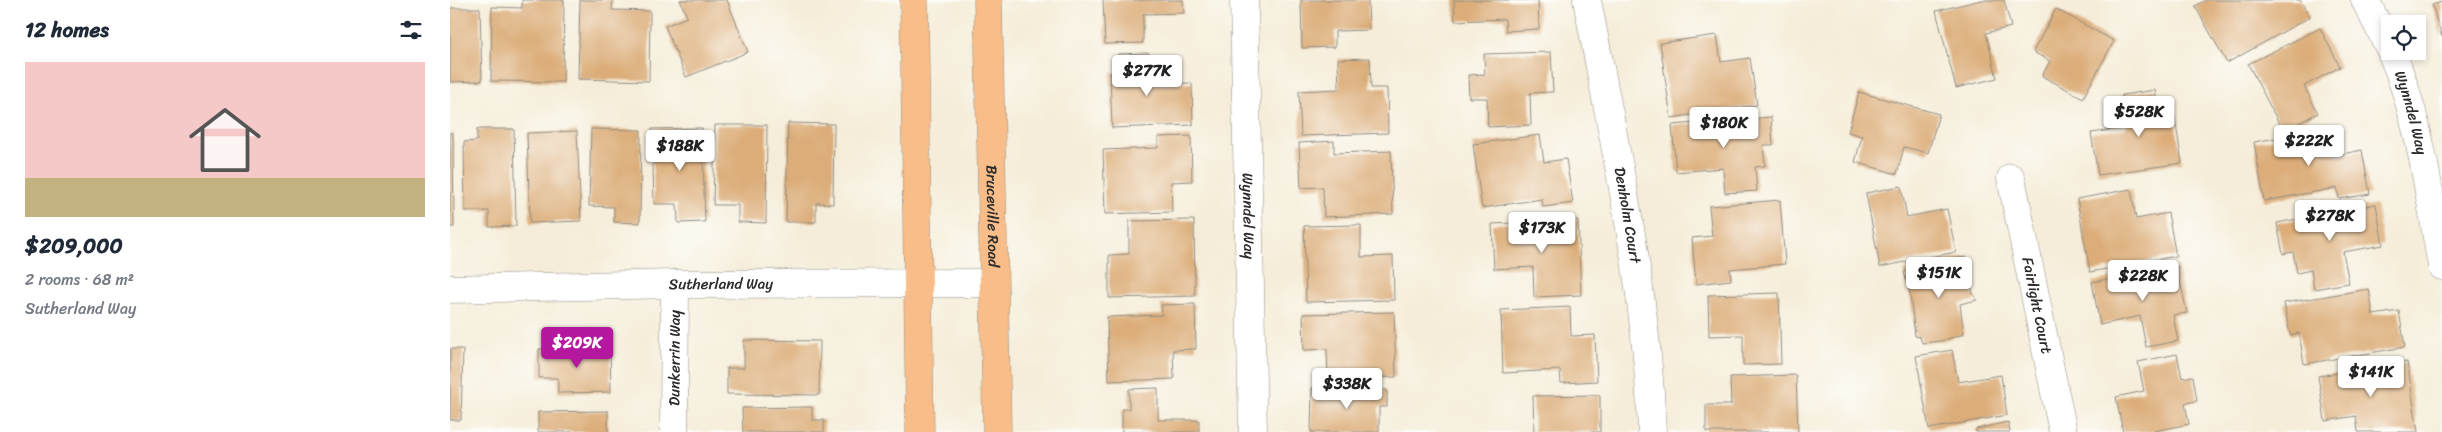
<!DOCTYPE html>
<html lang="en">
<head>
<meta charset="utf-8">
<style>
  body { margin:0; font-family:Sriracha,sans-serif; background:#f2f2f3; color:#1f2937; height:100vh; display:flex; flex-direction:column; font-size:19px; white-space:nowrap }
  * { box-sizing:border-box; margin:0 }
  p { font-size:16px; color:#747a83 }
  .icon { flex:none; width:28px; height:28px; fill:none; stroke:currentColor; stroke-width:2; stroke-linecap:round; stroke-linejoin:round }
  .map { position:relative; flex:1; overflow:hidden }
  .panel { display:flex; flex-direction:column; background:#fff; width:450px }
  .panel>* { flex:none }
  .buttons { position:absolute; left:1931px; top:15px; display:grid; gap:10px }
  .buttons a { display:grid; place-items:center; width:45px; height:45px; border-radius:0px; background:#fff; box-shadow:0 2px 8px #0003; font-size:25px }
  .price { position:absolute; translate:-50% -42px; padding:0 11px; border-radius:5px; background:#fff; color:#222; font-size:16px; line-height:32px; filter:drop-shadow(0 1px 2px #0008) }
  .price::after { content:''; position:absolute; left:50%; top:30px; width:15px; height:11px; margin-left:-8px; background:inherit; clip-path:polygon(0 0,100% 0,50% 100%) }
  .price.on { background:#b5179e; color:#fff }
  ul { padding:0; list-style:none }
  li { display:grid; align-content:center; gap:10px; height:265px; padding:0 25px }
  li span { display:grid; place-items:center; height:155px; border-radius:0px; color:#555 }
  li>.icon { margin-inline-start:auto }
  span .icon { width:90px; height:90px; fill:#fffc; stroke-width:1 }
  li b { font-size:21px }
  h2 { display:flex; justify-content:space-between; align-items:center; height:60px; padding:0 25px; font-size:21px }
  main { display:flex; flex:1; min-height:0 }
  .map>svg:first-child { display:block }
  .building { fill:#dcad79 }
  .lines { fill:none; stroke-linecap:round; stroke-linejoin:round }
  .minor-casing { stroke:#908c82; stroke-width:29 }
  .major-casing { stroke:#908c82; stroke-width:29 }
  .minor { stroke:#fff; stroke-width:28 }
  .major { stroke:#f8bd88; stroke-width:28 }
  .labels { text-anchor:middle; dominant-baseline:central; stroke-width:4; stroke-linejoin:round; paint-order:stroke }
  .street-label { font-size:15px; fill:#2b2b2b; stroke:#fdfcf7 }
</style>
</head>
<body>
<main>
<section class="panel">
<h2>12 homes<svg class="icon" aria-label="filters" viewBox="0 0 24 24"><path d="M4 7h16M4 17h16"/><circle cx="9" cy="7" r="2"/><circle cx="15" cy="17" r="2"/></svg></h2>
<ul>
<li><span style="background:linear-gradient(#f6c9c9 75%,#c2b280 0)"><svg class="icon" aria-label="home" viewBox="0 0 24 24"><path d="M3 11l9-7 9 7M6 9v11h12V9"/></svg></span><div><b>$209,000</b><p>2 rooms · 68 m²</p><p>Sutherland Way</p></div></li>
</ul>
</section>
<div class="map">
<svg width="1992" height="432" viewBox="0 0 1992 432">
  <rect width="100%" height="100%" fill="#fdfcf7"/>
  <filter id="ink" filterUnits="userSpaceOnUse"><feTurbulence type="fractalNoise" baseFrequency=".02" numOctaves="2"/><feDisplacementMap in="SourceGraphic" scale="10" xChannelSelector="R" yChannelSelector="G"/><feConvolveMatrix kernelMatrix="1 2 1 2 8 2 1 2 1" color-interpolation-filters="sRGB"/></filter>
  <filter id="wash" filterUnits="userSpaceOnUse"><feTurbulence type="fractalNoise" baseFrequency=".0096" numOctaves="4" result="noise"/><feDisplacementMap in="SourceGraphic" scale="20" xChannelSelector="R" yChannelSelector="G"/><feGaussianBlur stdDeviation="1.12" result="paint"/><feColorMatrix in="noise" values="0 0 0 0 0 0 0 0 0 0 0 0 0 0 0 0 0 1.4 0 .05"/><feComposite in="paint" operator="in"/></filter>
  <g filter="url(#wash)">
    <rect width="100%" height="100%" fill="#f5edd9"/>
    <g id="blocks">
      <!-- building -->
      <path class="building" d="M72,0H114L113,82L41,81L42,7L72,8Z
        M130,0H163L162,10L200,11L199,81L128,79Z
        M230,0H277L298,52L236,77L215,26L237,17Z
        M653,0H733L734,13L693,14V43L655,44Z
        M851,0H918L919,30L885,31V47L852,48Z
        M1004,0H1088L1089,29L1056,31L1055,19L1005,21Z
        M1531,0H1554L1561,27L1536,33L1547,78L1506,88L1486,11Z
        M1756,0H1850L1860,17L1777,63L1745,6Z
        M1992,2V37L1982,5Z
        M0,8H30L32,81L0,82Z
        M1606,9L1664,41L1633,98L1592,76L1600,61L1583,52Z
        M1870,28L1890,67L1854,86L1868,113L1833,131L1798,64Z
        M1267,35L1271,62L1300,58L1307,105L1221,118L1210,43Z
        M1101,52L1103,92L1080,93L1081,125L1038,127L1037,98H1019L1018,75L1035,74L1034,54Z
        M699,53L700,84L742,83L743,125L662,128L660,73L668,72V54Z
        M920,58L921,88H937L938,133L851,136L849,91L889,89L888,59Z
        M1705,90L1709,114L1724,112L1732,163L1648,175L1641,133L1677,128L1672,95Z
        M1409,92L1489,114L1478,153L1454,147L1447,174L1405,162L1412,136L1398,132Z
        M1321,117L1323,145H1313L1315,166L1305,167L1307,191L1275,193L1273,168L1226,172L1222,125Z
        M338,123L384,124L383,204L366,203V222H336Z
        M265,125H317L316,223L288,222V205H263Z
        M252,128L255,222L228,223L227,204H204L202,129Z
        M1884,128L1888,155L1912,150L1920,194L1889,199L1887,188L1814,201L1804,142Z
        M27,129H64L66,226L39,227V211H15L14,142L27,141Z
        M141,129L191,130L190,223L164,222V207L139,206Z
        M127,131L131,221L80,223L77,133Z
        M0,133H3L4,227H0Z
        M1090,135L1094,162L1116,159L1123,203L1093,207L1092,199L1032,208L1023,144Z
        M741,136L742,181L721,182L722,212L655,214L653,150L708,148V137Z
        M884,141V153L941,151L943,214L874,217L873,187L851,188L849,143Z
        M1451,186L1457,217L1497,209L1506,252L1430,267L1416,193Z
        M1681,189L1686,219L1718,213L1726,256L1640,272L1627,199Z
        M1330,200L1335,264L1280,269L1281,280L1246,284L1242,238L1262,236L1259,206Z
        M1926,204L1933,245L1893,252L1899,283L1864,289L1861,270L1847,273L1843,252L1833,254L1827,223Z
        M744,220L745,296L659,298V255L679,254V221Z
        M1128,220L1131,295L1084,297L1083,267L1044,269L1042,224Z
        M911,225V257L943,256L944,300L856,302L854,226Z
        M1515,257L1523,294L1527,300L1510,304L1514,334L1491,341L1472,343L1470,337L1465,336L1460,294L1454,272L1468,266Z
        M1727,266L1737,313L1723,315L1728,341L1696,347L1690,316L1650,325L1642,282Z
        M1919,289L1923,315L1949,311L1955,347L1854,364L1849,333L1840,335L1834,303Z
        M1329,293L1331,364L1293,365V335L1259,336L1258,295Z
        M745,304L746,349L723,350L724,379L659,381L657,317L712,315L711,305Z
        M1120,307L1121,336L1145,335L1147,381L1111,383L1110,370L1053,373L1051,310Z
        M944,312L946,377L878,379L877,349L854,350L853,314Z
        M294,340L370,341L369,395L277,394V368H294Z
        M0,349H13L11,420H0Z
        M89,349H160L161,392L108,393V378H89Z
        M1502,350L1508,382L1551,375L1557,415L1479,429L1466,356Z
        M1727,354L1732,378L1743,376L1747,401L1735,403L1739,424L1700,432H1673L1666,397L1694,391L1688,362Z
        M1957,362L1968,432H1908L1906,416L1875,421L1868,376Z
        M1346,375L1348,432H1256V405H1281L1280,377Z
        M708,388V420H749V432H672V409H679V389Z
        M862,388L937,390V407H929V432H861Z
        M1150,395V432H1084L1083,396Z
        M362,407V420H374V432H293L292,408Z
        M158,411V432H88V412Z
        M1558,422L1560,432H1526V429Z"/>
    </g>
  </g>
  <g filter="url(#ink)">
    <use href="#blocks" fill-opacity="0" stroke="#908c82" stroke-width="1"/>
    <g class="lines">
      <defs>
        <g id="minor">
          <path id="s1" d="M794,0L803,432"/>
          <path id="s2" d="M1137,0C1164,143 1197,286 1202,432"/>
          <path d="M1915,0L1940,49"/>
          <path id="s3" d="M1941,51C1970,118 1979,194 1992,266"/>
          <path id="s4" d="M1561,178L1613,432"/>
          <path id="s5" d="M0,289L225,284L543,283"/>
          <path id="s6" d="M224,432L225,284"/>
        </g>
        <g id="major">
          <path d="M464,0L470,432"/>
          <path id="s7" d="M538,0L547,432"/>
        </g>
      </defs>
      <!-- minor casing -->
      <use href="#minor" class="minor-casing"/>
      <!-- major casing -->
      <use href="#major" class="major-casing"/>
      <!-- minor -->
      <use href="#minor" class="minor"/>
      <!-- major -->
      <use href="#major" class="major"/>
    </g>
  </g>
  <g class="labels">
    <!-- street labels -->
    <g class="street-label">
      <text stroke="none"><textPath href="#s3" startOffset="65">Wynndel Way</textPath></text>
      <text stroke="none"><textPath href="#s2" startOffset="219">Denholm Court</textPath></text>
      <text stroke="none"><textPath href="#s7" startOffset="216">Bruceville Road</textPath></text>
      <text stroke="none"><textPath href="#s1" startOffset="216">Wynndel Way</textPath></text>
      <text stroke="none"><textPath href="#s5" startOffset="271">Sutherland Way</textPath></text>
      <text stroke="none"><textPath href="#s4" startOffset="130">Fairlight Court</textPath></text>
      <text stroke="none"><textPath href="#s6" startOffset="74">Dunkerrin Way</textPath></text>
    </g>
  </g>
</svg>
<div class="buttons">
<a><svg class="icon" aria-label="locate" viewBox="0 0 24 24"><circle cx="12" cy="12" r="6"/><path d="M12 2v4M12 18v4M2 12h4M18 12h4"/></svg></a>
</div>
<b class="price" style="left:697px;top:97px">$277K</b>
<b class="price" style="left:1689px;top:138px">$528K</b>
<b class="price" style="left:1274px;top:149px">$180K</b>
<b class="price" style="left:1859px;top:167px">$222K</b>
<b class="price" style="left:230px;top:172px">$188K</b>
<b class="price" style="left:1880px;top:242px">$278K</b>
<b class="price" style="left:1092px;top:254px">$173K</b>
<b class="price" style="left:1489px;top:299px">$151K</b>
<b class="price" style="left:1693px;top:302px">$228K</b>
<b class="price on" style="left:127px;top:369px">$209K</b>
<b class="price" style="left:1921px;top:398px">$141K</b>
<b class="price" style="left:897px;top:410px">$338K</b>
</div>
</main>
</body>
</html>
